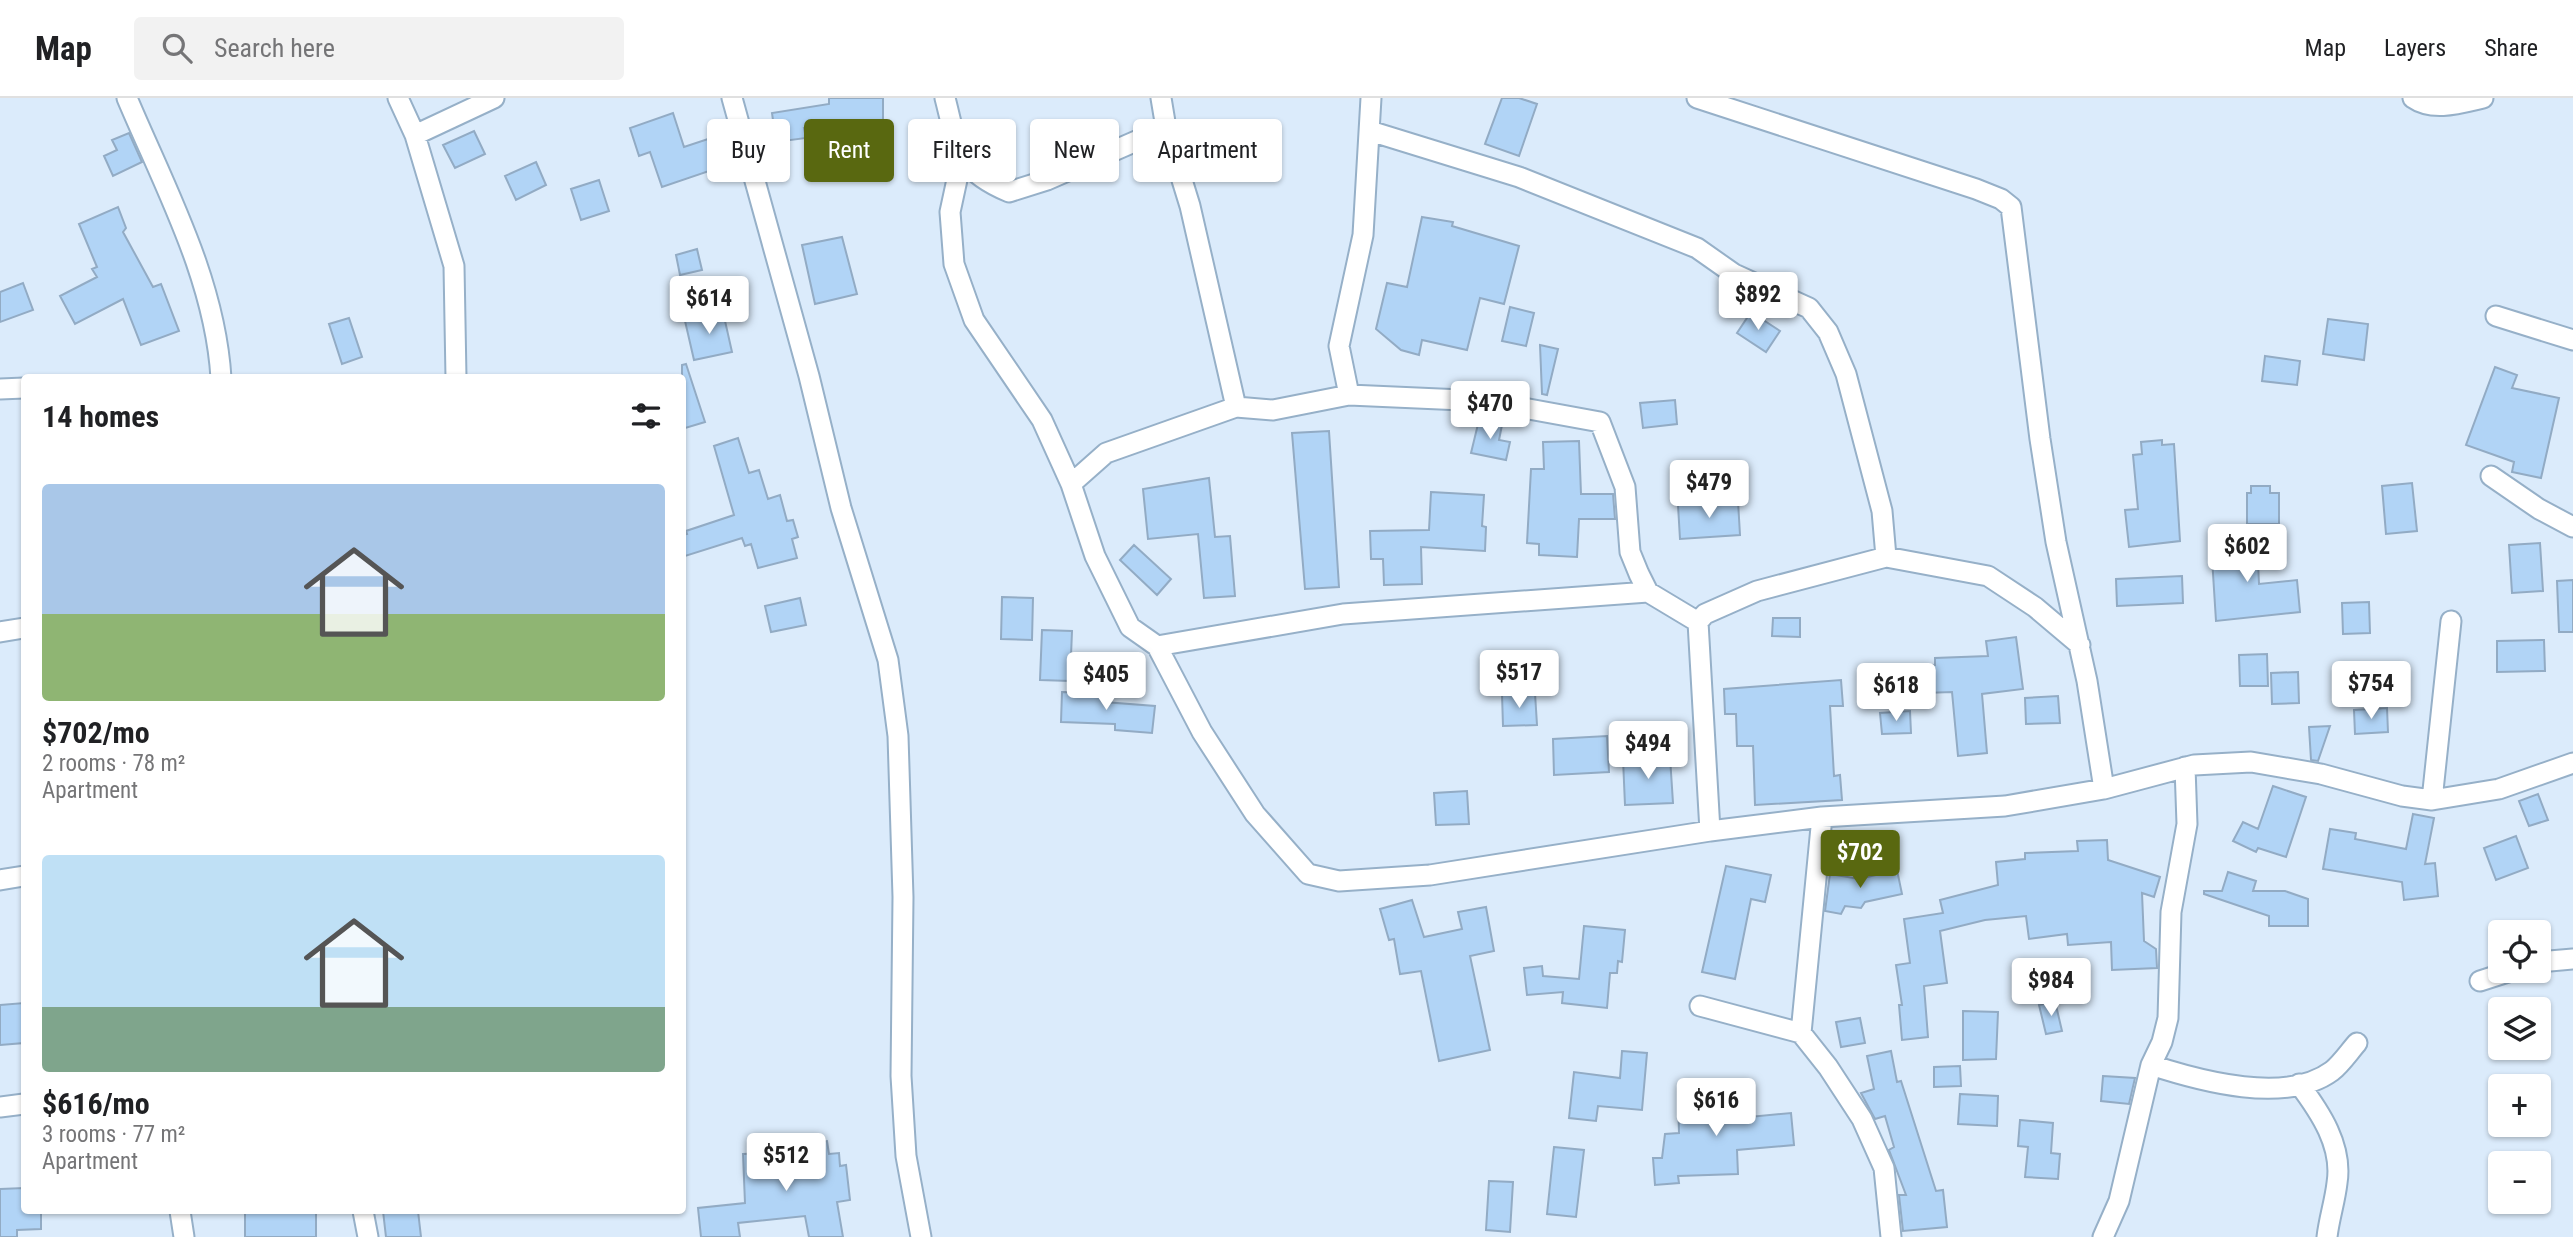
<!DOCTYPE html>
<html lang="en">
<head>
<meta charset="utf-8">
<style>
  body { margin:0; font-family:"Roboto Condensed",sans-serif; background:#f2f2f2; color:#202124; height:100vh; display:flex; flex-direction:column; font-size:26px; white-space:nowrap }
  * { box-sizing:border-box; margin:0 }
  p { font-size:23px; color:#757577 }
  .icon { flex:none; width:38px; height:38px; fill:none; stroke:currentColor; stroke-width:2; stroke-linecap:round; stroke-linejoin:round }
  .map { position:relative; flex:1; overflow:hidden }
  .sheet { position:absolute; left:21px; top:276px; width:665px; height:840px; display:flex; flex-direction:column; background:#fff; border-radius:7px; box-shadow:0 2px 5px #0004 }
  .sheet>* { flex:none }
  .guide { position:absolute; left:707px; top:21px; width:665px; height:63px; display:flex; gap:14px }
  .buttons { position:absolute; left:2488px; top:822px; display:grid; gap:14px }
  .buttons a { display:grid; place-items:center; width:63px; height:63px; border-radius:7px; background:#fff; box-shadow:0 2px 5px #0004; font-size:35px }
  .price { position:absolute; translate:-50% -60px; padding:0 16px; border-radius:7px; background:#fff; color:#222; font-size:23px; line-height:46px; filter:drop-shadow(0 2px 4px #0008) }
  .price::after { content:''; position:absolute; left:50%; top:42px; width:21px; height:16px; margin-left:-10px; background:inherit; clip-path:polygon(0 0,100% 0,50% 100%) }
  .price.selected { background:#596810; color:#fff }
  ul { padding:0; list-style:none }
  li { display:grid; align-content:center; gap:14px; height:371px; padding:0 21px }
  li span { display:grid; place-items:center; height:217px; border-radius:7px; color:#555 }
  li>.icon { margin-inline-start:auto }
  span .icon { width:126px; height:126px; fill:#fffc; stroke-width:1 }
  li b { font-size:30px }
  h2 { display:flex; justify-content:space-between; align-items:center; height:84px; padding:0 21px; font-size:30px }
  .chip { padding:0 24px; border-radius:7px; background:#fff; box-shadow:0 2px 5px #0004; font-size:24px; line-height:63px }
  .chip.selected { background:#596810; color:#fff }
  header { display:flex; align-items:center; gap:42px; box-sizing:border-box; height:98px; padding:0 35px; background:#fff; border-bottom:2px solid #e0e0e0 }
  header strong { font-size:33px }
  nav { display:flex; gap:38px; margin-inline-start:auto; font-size:24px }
  .search { width:490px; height:63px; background:#f2f2f2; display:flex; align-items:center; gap:18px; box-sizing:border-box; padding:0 24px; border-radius:7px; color:#757577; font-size:26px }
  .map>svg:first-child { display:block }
  .building { fill:#b1d4f6; stroke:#92abc4; stroke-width:2 }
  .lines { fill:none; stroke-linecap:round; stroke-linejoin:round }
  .street-casing { stroke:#96b0c8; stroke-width:23 }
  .street { stroke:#fff; stroke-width:19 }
</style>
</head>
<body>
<header>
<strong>Map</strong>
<div class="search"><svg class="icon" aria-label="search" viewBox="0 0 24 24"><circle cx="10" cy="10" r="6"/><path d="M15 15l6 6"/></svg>Search here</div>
<nav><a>Map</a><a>Layers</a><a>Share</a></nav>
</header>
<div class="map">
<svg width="2573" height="1139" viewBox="0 0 2573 1139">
  <rect width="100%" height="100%" fill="#dbebfb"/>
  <!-- building -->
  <path class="building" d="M829,0H883V31L804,30L806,40L776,44L772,15L829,6Z
    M1502,0H1519L1537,6L1519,58L1485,46Z
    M673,15L684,49L711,40L721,69L662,89L650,54L639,58L630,30Z
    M474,33L485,56L455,70L443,47Z
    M129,35L142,64L113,78L104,58L117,52L112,42Z
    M536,64L546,87L516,102L505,78Z
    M599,82L609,113L581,122L571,91Z
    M118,109L126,130L123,134L153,189L161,186L179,233L141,247L123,201L75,226L60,198L97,179L92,171L97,169L79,126Z
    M1422,119L1453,124L1452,128L1519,148L1504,206L1480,200L1467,252L1422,242L1419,257L1401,252L1376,231L1387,185L1407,189Z
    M842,139L857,196L815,206L802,147Z
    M697,151L702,172L680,177L676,157Z
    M23,185L33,212L0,224V194Z
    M1510,209L1534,215L1526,248L1502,243Z
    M723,214L732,254L694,262L685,223Z
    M1751,214L1780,233L1766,254L1737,235Z
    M349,220L362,259L342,266L329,226Z
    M2328,221L2368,226L2364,262L2323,256Z
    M1540,247L1558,251L1547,297L1542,296Z
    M2265,258L2300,263L2297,287L2262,283Z
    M686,266L705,324L682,331V267Z
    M2495,269L2517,277L2512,290L2559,300L2541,380L2512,374L2514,364L2466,347Z
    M1675,302L1677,326L1643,330L1640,305Z
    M1479,322L1502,327L1499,342L1510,344L1506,362L1471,355Z
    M1329,333L1339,489L1305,491L1292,335Z
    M738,340L749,375L759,372L768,401L780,397L787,423L793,422L798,439L792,441L797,460L758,470L751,446L745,448L742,440L682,459V437L687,436L686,433L734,417L714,348Z
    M2162,342V347L2174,346L2180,443L2129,449L2125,412L2138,411L2133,357L2142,356L2141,344Z
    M1579,343L1581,396H1613L1615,421H1579L1577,459L1539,457V446L1527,445L1531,371H1544L1543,344Z
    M1209,380L1215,439L1230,438L1235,498L1204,500L1198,436L1148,441L1143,391Z
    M2412,385L2417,433L2386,436L2382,388Z
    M2251,388H2270V395H2279V426H2247V395H2251Z
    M1431,394L1484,397L1482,428L1486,429L1485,453L1421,449L1422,486L1384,487L1383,461H1371L1370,433L1429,432Z
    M1738,403L1740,437L1680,441L1678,407Z
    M2257,442L2259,486L2297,482L2300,514L2216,523L2211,444Z
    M2540,445L2543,493L2512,495L2509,447Z
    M1134,447L1171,481L1157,497L1120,462Z
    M2182,478L2183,505L2117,508L2116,481Z
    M2573,482V534H2559L2557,483Z
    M1002,499L1033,500L1032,542L1001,541Z
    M800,500L806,527L771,534L765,508Z
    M2369,504L2370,535L2343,536L2342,505Z
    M1773,520H1800V539L1772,538Z
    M1042,532L1072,533L1070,583L1040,582Z
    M2016,539L2023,591L1982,596L1987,655L1958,658L1952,594L1924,595L1923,568L1935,567V560L1988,558L1986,543Z
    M2544,542L2545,573L2497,574V543Z
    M2267,556L2268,588H2240L2239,557Z
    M2298,574L2299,605L2272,606L2271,575Z
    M1841,582L1843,608H1830L1834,678L1840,677L1842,702L1755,707L1753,648H1737L1736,616H1725L1724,591Z
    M1062,594L1104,595V604L1155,608L1152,635L1115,632V626L1061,624Z
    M1535,595L1537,627L1503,628L1502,596Z
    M2058,598L2060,625L2026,626L2025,600Z
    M2387,610L2388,634L2355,636L2354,612Z
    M1910,613L1911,635L1882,636L1880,615Z
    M2330,628L2318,663L2311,662L2309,629Z
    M1607,638L1609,674L1554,677L1553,641Z
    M1670,659L1673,705L1625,707L1623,661Z
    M2273,688L2306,699L2286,759L2258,750L2256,754L2233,743L2243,724L2258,731Z
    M1467,693L1469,726L1436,727L1434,695Z
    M2538,696L2548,722L2529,728L2519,703Z
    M2413,716L2434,720L2425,766L2435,765L2438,798L2404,802L2402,784L2323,771L2330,731L2356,735L2355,741L2406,751Z
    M2516,738L2528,770L2496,782L2484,750Z
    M2107,742L2108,762L2160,779L2154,799L2142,795L2144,843L2156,851L2157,870L2112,872L2111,844L2068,847L2067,836L2029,841L2026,818L1985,822L1940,833L1947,885L1924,888L1928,939L1902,942L1899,907H1902L1896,867L1910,865L1904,821L1943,815L1940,802L1998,787L1996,764L2025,761V755L2078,753L2077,743Z
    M1726,768L1771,777L1765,804L1751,801L1735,881L1702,874Z
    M1897,772L1902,796L1865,804L1861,810L1845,808L1841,816L1825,813L1830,776L1859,781Z
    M2228,774L2256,783L2253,793H2285L2308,801V828H2269V818L2204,796V793H2222Z
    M1412,802L1424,839L1462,831L1458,814L1486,809L1494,853L1470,858L1490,952L1439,963L1421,873L1400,876L1394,841L1389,842L1380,811Z
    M1584,828L1625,832L1622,864L1618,863L1617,875H1610L1607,910L1562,905L1563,894L1527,897L1524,870L1542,868L1543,878L1579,881Z
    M2055,903L2062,933L2046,936L2039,907Z
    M24,905V945L0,947V907Z
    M1963,913L1998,914L1996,961L1963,962Z
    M1860,920L1865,945L1841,949L1836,924Z
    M1622,953L1647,955L1642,1012L1598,1008L1596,1023L1569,1020L1574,974L1620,980Z
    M1891,953L1897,984L1901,983L1936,1093L1943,1092L1947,1129L1903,1133L1899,1097H1906L1889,1052L1894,1049L1885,1018L1875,1021L1861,995L1874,991L1867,958Z
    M1960,968L1961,988L1934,989V969Z
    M2103,978L2135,980L2129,1006L2101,1003Z
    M1738,996L1739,1020L1791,1015L1794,1047L1737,1052L1738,1076L1678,1078L1679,1085L1655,1087L1653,1060H1662L1665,1036L1679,1035L1678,998Z
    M1960,996L1998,998L1997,1028L1958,1026Z
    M2020,1022L2053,1025L2051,1055L2060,1056L2058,1081L2025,1079L2028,1049L2018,1048Z
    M827,1043L829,1056L839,1055L840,1068L846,1067L850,1102L837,1104L843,1139H809L805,1118L738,1125L740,1139H701L698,1110L745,1105L743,1056L796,1054L795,1046Z
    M1554,1049L1584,1052L1576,1119L1547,1116Z
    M1489,1083L1513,1084L1510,1134L1486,1132Z
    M24,1090V1113H41V1131L17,1132V1139H0V1091Z
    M245,1113H316V1139H245Z
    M383,1113H418L421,1139H386Z"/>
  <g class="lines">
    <defs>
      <path id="street" d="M127,0C165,90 215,181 221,280
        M398,0L415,37L454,168L456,280
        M732,0L809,278L841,410L888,562L898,638L903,799L901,978L906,1058L921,1139
        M945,0C958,50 956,72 1009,94L1047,82L1166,30
        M1161,0L1166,30L1190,108L1236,309
        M1697,0L1976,91L2001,101L2011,109L2040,341L2056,444L2087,583L2104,691
        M2413,0C2433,14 2461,5 2483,0
        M1370,33L1519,79L1697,150L1734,176L1809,210L1828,234L1846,276L1882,413L1886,459
        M415,37L494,0
        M961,63L950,114L954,166L974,222L1042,322L1071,386
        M2496,218L2573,242
        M0,291L24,290
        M1349,297L1339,248L1363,137L1371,0
        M2491,378L2539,411L2573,429
        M1698,524L1648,494L1639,476L1630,454L1625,389L1600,324L1485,303L1349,297L1273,312L1236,309L1106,355L1071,386L1095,458L1130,529L1157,548L1202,634L1255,716L1308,776L1339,783L1430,777L1710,733L1822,719L2005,708L2104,691L2194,667L2251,664L2321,676L2402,698L2432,702L2499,691L2573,665
        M0,534L24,530
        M1157,548L1343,516L1648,494
        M2432,702L2451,523
        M1710,733L1698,524L1705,516L1757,493L1886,459L1988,478L2035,509L2080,547
        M0,782L24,778
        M2539,864L2573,861
        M2480,883L2511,873
        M1700,908L1801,935L1828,969L1862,1021L1884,1070L1891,1139
        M1801,935L1822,719
        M2151,967C2200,983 2286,1007 2332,973C2341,966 2349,954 2357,945
        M2299,986C2320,1014 2343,1048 2337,1085C2335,1103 2329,1121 2327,1139
        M0,1009L24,1006
        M180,1113L184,1139
        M363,1113L368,1139
        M2103,1139L2119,1103L2151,967L2162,944L2168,920L2171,814L2187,726L2185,669"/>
    </defs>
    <!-- street casing -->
    <use href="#street" class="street-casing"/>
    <!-- street -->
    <use href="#street" class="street"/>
  </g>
</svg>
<div class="buttons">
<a><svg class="icon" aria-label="locate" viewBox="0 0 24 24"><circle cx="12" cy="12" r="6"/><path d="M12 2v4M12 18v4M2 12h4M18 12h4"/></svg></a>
<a><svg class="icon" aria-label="layers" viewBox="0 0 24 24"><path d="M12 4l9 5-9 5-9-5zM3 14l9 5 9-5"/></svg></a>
<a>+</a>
<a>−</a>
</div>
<b class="price" style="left:1758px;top:234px">$892</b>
<b class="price" style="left:709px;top:238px">$614</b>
<b class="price" style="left:1490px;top:343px">$470</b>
<b class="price" style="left:1709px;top:422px">$479</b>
<b class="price" style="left:2247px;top:486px">$602</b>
<b class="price" style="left:1519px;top:612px">$517</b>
<b class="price" style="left:1106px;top:614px">$405</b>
<b class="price" style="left:2371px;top:623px">$754</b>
<b class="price" style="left:1896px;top:625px">$618</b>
<b class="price" style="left:1648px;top:683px">$494</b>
<b class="price selected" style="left:1860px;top:792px">$702</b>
<b class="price" style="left:2051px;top:920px">$984</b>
<b class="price" style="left:1716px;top:1040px">$616</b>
<b class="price" style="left:786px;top:1095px">$512</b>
<div class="guide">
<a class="chip">Buy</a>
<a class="chip selected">Rent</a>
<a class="chip">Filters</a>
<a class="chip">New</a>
<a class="chip">Apartment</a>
</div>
<section class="sheet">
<h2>14 homes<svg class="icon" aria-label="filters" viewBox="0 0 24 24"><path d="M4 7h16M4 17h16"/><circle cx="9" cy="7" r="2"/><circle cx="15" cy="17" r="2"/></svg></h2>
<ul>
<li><span style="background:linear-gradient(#a9c7e8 60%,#8fb573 0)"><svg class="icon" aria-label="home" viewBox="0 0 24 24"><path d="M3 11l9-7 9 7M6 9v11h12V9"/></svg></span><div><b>$702/mo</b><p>2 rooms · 78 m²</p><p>Apartment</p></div></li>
<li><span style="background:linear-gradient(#bfe0f5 70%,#7fa58c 0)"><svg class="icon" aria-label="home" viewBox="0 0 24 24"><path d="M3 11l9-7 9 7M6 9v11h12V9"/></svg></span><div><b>$616/mo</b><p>3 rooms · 77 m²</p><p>Apartment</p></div></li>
</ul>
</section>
</div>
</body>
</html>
